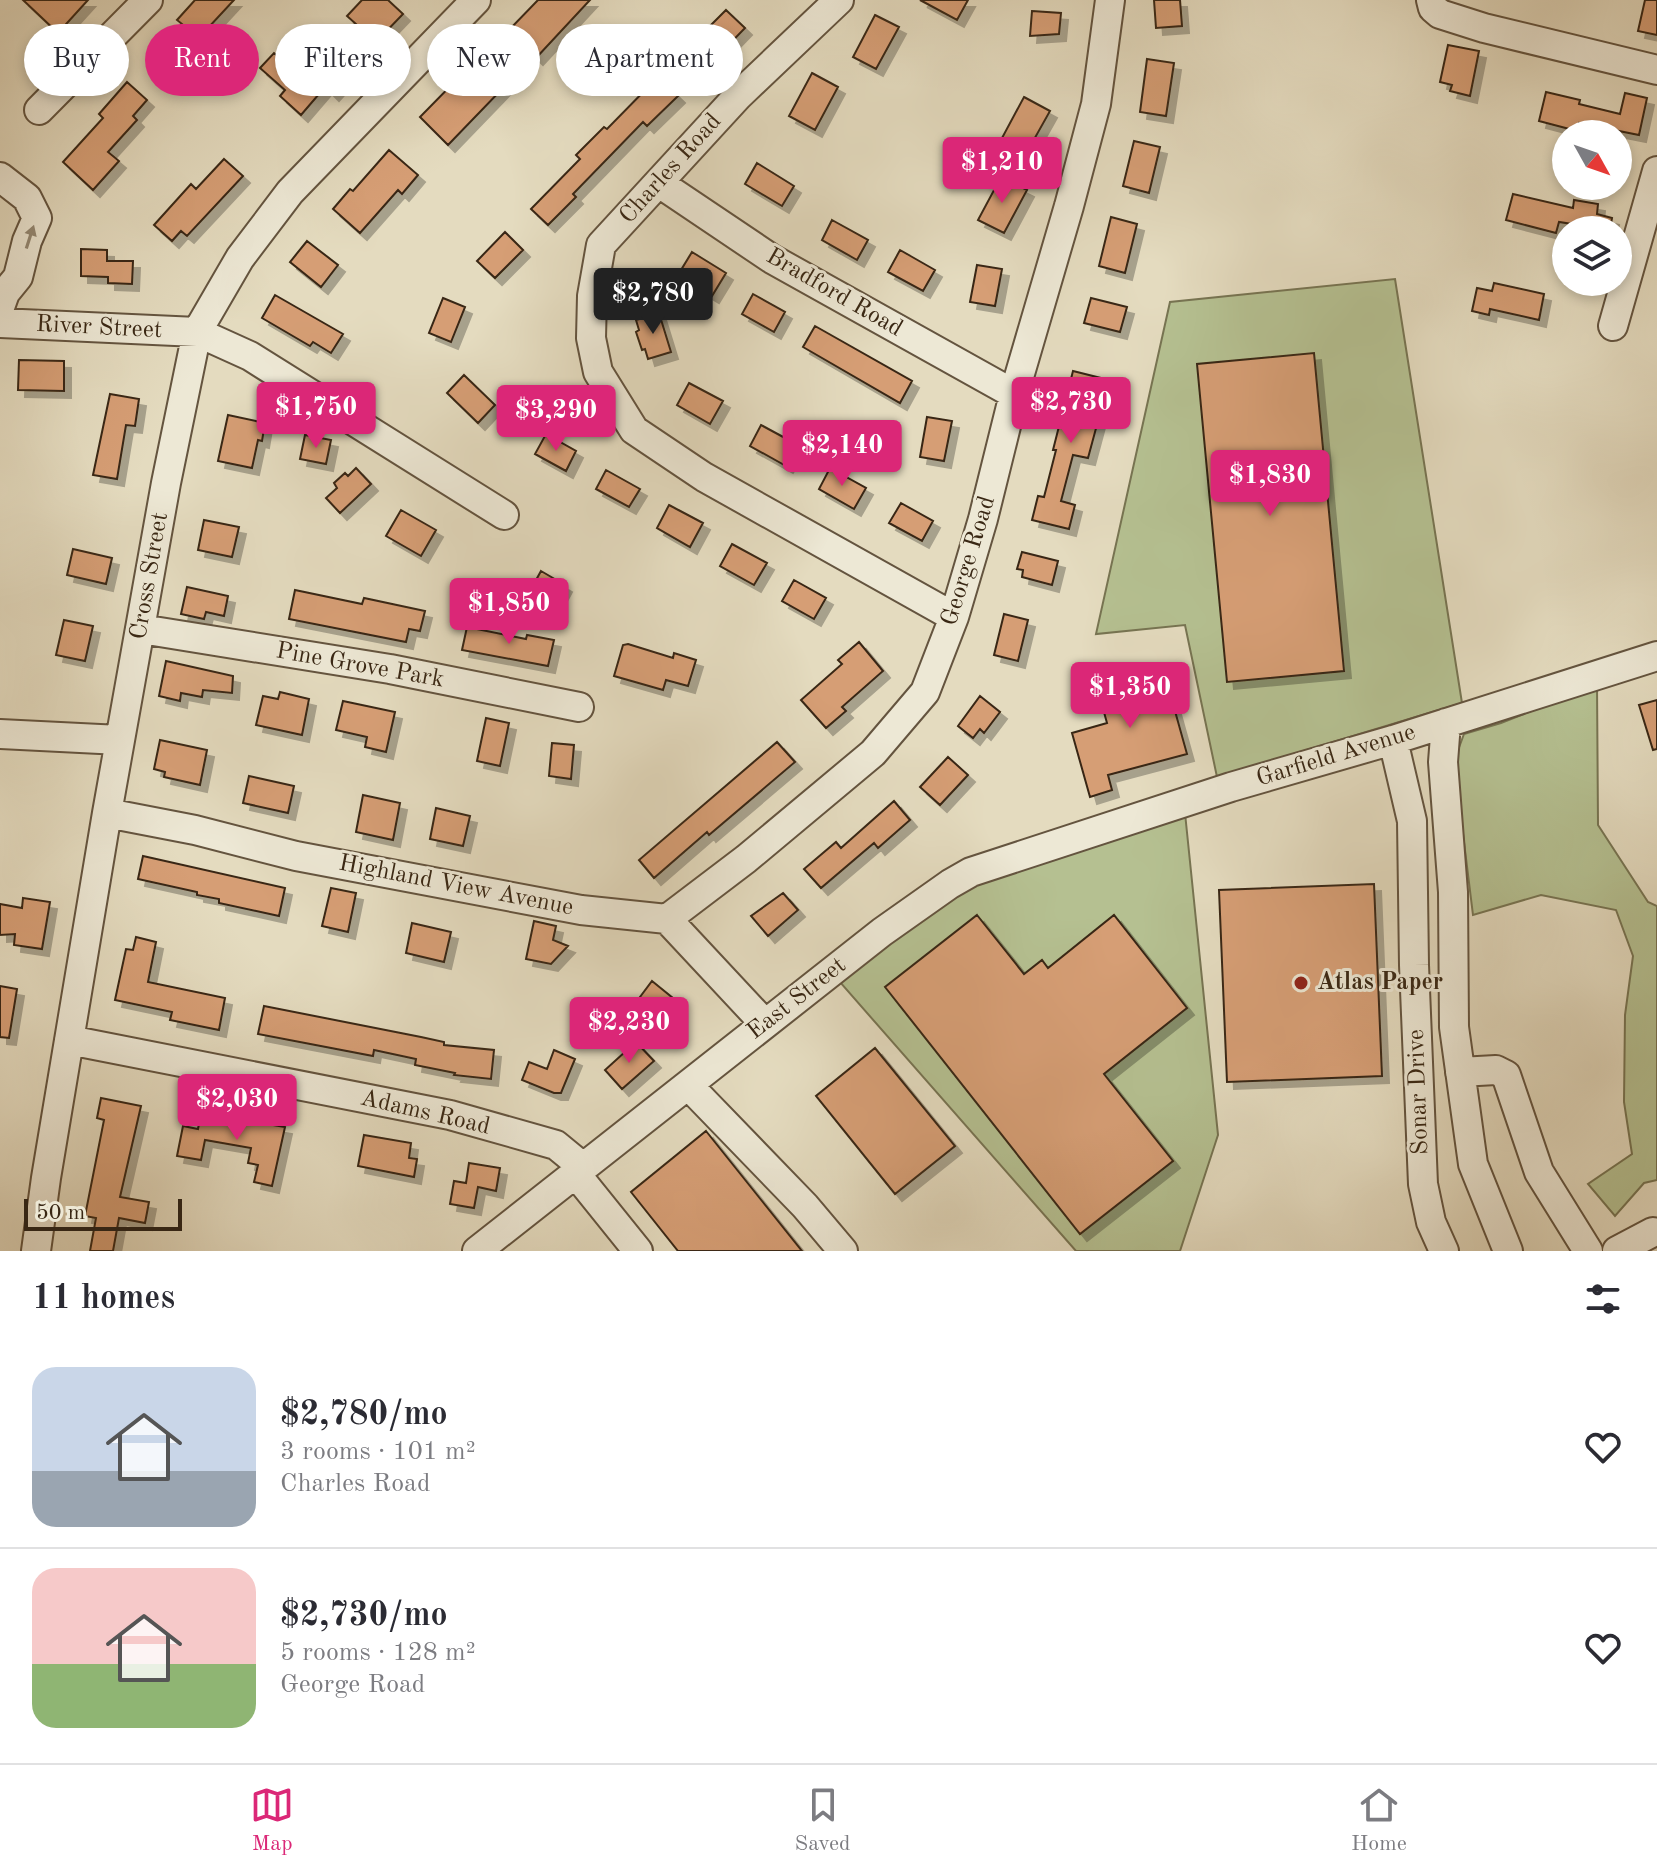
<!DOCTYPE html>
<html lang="en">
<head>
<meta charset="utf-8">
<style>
  body { margin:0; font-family:"Old Standard TT",serif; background:#f7f7f7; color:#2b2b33; height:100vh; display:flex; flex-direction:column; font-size:30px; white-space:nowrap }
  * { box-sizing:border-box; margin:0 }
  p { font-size:26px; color:#7c7c81 }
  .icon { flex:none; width:44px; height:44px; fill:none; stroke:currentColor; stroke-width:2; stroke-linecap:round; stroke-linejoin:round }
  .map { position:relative; height:1251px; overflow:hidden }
  .side { display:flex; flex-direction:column; background:#fff; flex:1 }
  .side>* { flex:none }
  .guide { position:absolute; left:24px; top:24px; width:800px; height:72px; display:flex; gap:16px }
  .needle { width:52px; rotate:130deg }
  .buttons { position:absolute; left:1552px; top:120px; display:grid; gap:16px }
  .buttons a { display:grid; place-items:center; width:80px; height:80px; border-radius:50%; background:#fff; box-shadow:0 4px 12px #0003; font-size:40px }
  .scale { position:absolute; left:24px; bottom:20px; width:158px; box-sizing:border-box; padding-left:8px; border:4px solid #392714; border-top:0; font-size:22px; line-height:28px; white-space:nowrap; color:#392714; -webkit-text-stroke:6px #ede8d5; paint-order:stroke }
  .price { position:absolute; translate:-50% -68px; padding:0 18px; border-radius:8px; background:#db2777; color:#fff; font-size:26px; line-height:52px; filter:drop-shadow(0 2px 4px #0008) }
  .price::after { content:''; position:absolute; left:50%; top:48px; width:24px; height:18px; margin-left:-12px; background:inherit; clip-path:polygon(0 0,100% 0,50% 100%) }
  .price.selected { background:#222; color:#fff }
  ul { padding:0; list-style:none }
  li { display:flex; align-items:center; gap:24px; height:200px; padding:0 32px }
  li+li { border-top:2px solid #e1e1e2 }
  li span { display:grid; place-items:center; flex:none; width:224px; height:160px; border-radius:24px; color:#555 }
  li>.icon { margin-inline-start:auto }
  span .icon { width:96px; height:96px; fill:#fffc; stroke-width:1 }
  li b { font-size:34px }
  h2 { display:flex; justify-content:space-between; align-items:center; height:96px; padding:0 32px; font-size:34px }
  .tag { padding:0 28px; border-radius:36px; background:#fff; box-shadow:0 4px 12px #0003; font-size:28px; line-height:72px }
  .tag.selected { background:#db2777; color:#fff }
  .dock { display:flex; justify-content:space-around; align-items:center; height:112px; border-top:2px solid #e1e1e2; background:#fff; font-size:22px; color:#7c7c81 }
  .dock a { display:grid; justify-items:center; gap:4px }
  .dock .selected { color:#db2777 }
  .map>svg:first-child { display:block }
  .green { fill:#b5c091; stroke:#777452; stroke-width:2 }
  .building { fill:#d69e75; stroke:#392714; stroke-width:2; filter:url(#shadow) }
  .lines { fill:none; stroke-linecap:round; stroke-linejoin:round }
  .minor-casing { stroke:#64543f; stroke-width:32 }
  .minor { stroke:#ede8d5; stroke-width:28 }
  .oneway { fill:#938874 }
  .poi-dot { fill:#8f2418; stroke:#ede8d5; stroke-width:3 }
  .labels { text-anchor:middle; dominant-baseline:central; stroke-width:6; stroke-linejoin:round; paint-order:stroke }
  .street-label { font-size:24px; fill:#392714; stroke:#ede8d5 }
  .poi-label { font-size:24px; font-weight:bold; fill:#392714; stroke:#ede8d5; text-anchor:start }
</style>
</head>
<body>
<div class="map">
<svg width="1657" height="1251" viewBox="0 0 1657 1251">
  <defs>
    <filter id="shadow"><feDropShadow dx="7" dy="7" stdDeviation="0" flood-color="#0004"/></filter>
  </defs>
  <rect width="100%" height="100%" fill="#e4dbbf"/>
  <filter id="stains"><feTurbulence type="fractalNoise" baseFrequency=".0025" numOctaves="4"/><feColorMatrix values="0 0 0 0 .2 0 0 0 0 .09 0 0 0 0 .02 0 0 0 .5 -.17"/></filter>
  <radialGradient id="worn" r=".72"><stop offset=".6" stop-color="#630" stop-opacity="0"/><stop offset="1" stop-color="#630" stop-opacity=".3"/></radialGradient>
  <!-- green -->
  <path class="green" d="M1395,279L1462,703L1217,777L1185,625L1096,634L1170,302Z
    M1597,685L1598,825L1648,902L1657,906V1180L1644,1183L1615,1216L1588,1184L1632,1154L1624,1102L1625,1015L1633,956L1616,910L1541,895L1473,915L1454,761L1464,734L1501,723Z
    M1185,813L1218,1135L1180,1251H1076L839,981L963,889Z"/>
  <!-- building -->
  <path class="building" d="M23,0H88L58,33Z
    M195,0H234L182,56L166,41L182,24L177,20Z
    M362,0H388L403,14L376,42L347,16Z
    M538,0H590L536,58L508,31Z
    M920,0H968L957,20Z
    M1154,0H1180L1182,26L1156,28Z
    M1645,0H1657V35L1638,31Z
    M726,10L745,28L712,62L693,43Z
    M1032,11L1061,13L1059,34L1030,36Z
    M875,15L899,27L876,69L853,57Z
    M1448,45L1479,51L1470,96L1450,91L1452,85L1440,82Z
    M322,46L351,73L332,94L325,87L301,115L280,96L285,90L260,68L274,53L297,72Z
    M1147,59L1174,63L1166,116L1140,112Z
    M476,60L504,87L448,145L420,117Z
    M812,73L838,87L815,130L789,116Z
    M658,77L678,96L647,126L643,122L573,194L576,197L548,225L531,209L580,159L576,155L604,127L607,129Z
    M127,82L147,100L133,116L137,120L108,152L119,161L93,190L63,162L103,118L99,114Z
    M1546,92L1580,100L1579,104L1620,114L1625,93L1647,98L1639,135L1579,123L1577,131L1539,121Z
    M1024,97L1050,111L1027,152L1002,138Z
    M1134,141L1160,147L1149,193L1123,186Z
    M389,150L418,175L402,194L398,190L360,233L333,209L350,189L353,191Z
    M224,159L243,176L187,236L181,231L172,241L154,225L191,184L196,189Z
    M757,163L794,186L782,206L745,184Z
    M1001,177L1027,190L1004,233L978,220Z
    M1513,194L1573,208L1574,200L1598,204L1597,214L1612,218L1610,230L1559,222L1556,233L1506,220Z
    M1111,217L1137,224L1125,273L1099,266Z
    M832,220L868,240L857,260L822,240Z
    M505,232L523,250L495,278L477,261Z
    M307,241L338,265L321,287L290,262Z
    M81,249L107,250V261H133L132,284L108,283V277L81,276Z
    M900,250L935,270L923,291L888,272Z
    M692,252L726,273L712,296L678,275Z
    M977,265L1002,269L995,306L970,302Z
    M1494,283L1544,294L1539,320L1490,309L1489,315L1472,311L1477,288L1492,291Z
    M753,294L785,312L774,332L742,314Z
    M275,295L343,334L331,353L313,342L310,346L262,318Z
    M443,298L465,307L451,342L429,333Z
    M1091,298L1127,307L1120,332L1084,323Z
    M659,313L671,352L648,359L645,349L642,350L636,332L639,330L636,320Z
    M815,326L912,381L900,403L803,347Z
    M1314,353L1344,671L1227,682L1197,364Z
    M19,360L64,361V391L18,390Z
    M1073,371L1109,380L1088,458L1073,455L1061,501L1075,505L1069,529L1032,520L1038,496L1044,497L1056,450H1053Z
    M464,375L495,405L478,423L447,393Z
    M689,383L723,401L710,424L677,405Z
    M110,394L139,399L135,426L126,425L117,479L93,475Z
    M228,415L265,423L262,441L258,440L252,468L218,461Z
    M927,417L952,421L944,461L920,457Z
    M761,425L798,445L786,466L750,446Z
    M546,434L576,451L566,471L535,454Z
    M305,435L331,440L326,464L300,459Z
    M356,468L371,484L340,513L326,498L337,488L334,483L345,473L348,476Z
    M830,468L866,488L854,509L819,489Z
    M606,470L640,489L629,507L596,489Z
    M901,503L933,521L922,541L889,523Z
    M669,505L703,523L690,547L657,528Z
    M401,510L436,530L421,556L386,536Z
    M204,520L239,527L232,557L198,550Z
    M732,544L767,563L754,585L720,566Z
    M73,549L112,558L106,584L67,575Z
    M1022,552L1058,561L1052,585L1022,577L1023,570L1017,569Z
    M541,571L565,585L553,607L529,593Z
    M794,580L826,598L814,619L782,601Z
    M187,587L228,596L224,616L206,612L204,619L181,614Z
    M295,590L362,604L364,598L425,611L420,631L409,629L406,642L289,619Z
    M1004,614L1028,620L1018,661L994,655Z
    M64,620L93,626L85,661L56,655Z
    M467,627L526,639L527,635L554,640L548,666L462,650Z
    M859,642L883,671L842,707L846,711L826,728L801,700L842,664L838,660Z
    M628,644L673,658L674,653L696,660L688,686L666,680L663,690L614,676L623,645Z
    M166,661L233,676L232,693L203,690L202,697L181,693L180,701L159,696Z
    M1163,668L1187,754L1108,775L1112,790L1090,797L1072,733L1107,723L1097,687Z
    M280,692L309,699L302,735L256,725L263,696L278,699Z
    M980,696L1000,712L984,733L980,729L973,738L958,726Z
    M1657,700V749L1653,750L1639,705Z
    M343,701L395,712L386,752L365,747L367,737L336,730Z
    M486,718L509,723L500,766L477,761Z
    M160,740L207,750L200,785L164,777L165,772L154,769Z
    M777,742L795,762L709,835L707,832L654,878L639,860Z
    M552,743L574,745L571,779L549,776Z
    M948,757L968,775L940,805L920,787Z
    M249,776L294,786L288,813L243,803Z
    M363,795L400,803L393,840L356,832Z
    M894,801L910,820L878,848L874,843L821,888L804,869L836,842L841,848Z
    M436,808L470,816L463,846L430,839Z
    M143,856L285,888L279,916L219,903V899L197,895V892L138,879Z
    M1374,884L1382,1076L1227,1082L1219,890Z
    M331,888L356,893L348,932L322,926Z
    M783,893L798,910L768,936L751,916Z
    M23,898L50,902L42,949L14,945L15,934L0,935V904L22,908Z
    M977,915L1024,974L1042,960L1048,968L1114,915L1187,1008L1104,1074L1173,1161L1080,1234L885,987Z
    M534,921L556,926L553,940L568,946L551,964L526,959Z
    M412,923L451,932L444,962L406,953Z
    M136,937L156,942L148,982L225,998L219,1030L170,1020L172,1012L115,1000L126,949L133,950Z
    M652,981L679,1003L664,1022L637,1001Z
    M0,986L17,989L9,1038L0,1037Z
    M264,1006L421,1037L444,1042V1045L494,1050L491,1079L454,1075L455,1073L415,1065L416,1059L374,1050L373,1056L258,1034Z
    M636,1042L654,1061L622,1089L605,1070Z
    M875,1048L955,1146L895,1194L816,1096Z
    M554,1050L575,1059L561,1093H554L522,1080L529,1062L547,1069Z
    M101,1098L141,1106L120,1197L149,1202L145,1223L119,1218L113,1251H90L96,1218L85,1216L104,1120L97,1118Z
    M201,1113L285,1127L272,1186L254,1182L258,1165L248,1163L251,1148L205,1140L201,1160L177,1156L183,1126L198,1129Z
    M706,1131L802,1251H678L631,1192Z
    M364,1135L411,1143L409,1158L417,1159L414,1177L358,1166Z
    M469,1163L500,1168L496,1191L478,1187L474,1208L450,1204L454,1181L466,1183Z"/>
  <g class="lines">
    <defs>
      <path id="minor" d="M839,0L738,96L601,245L592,296L591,338L598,372L634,430L704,477L954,617
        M1431,0L1433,8L1440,14L1484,28L1657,70
        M39,110L148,0
        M0,177L27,198L37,218L27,241L18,277L5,293L0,307
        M659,183L772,259L1014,394
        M0,323L197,332L250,356L504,515
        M1613,326L1657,171
        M141,629L390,669L579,707
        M1446,723L1443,762L1453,892L1454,1027L1473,1164L1508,1251
        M0,734L120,740
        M1393,740L1412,821L1414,965L1423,1184L1431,1222L1444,1251
        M107,813L195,830L296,856L581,910L667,919L765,1024
        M667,919L746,859L873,753L925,692L954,617L983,519L1014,394L1069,206L1096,104L1110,0
        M69,1040L450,1115L556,1145L584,1168
        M1460,1072L1496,1070L1506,1075L1539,1172L1588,1251
        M688,1085L805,1206L843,1251
        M576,1174L638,1251
        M36,1251L46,1178L107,813L166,483L197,332L240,258L290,192L476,0
        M477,1251L882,932L950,884L971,872L1231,787L1393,740L1657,656
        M1617,1251L1653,1232"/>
    </defs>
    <!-- minor casing -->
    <use href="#minor" class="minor-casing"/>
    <!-- minor -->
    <use href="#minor" class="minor"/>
  </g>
  <!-- one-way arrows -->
  <defs><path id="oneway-solid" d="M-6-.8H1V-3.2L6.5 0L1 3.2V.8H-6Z" transform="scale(2)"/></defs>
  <use class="oneway" href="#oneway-solid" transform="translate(30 237) rotate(-72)"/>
  <!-- markers -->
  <circle class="poi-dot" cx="1301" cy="983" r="8"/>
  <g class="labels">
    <!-- street labels -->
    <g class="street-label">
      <text transform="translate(671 169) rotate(-48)">Charles Road</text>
      <text transform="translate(834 293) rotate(30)">Bradford Road</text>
      <text transform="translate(99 328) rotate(3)">River Street</text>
      <text transform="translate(969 561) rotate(-73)">George Road</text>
      <text transform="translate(150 576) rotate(-80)">Cross Street</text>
      <text transform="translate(360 666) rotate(10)">Pine Grove Park</text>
      <text transform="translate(1336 756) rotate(-17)">Garfield Avenue</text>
      <text transform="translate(456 886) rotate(11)">Highland View Avenue</text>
      <text transform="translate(797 999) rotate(-38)">East Street</text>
      <text transform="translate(1419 1092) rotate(-92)">Sonar Drive</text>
      <text transform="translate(425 1113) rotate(13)">Adams Road</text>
    </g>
    <!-- poi labels -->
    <g class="poi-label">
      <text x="1317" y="983">Atlas Paper</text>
    </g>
  </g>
  <rect width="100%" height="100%" filter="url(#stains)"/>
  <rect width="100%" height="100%" fill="url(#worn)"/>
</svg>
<div class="buttons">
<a><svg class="needle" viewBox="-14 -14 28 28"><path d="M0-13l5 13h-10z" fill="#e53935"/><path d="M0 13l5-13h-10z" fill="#7c7c81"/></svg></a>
<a><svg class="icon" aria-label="layers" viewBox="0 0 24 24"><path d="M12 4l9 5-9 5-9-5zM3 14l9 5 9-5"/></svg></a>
</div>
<div class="scale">50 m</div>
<b class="price" style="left:1002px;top:205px">$1,210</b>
<b class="price selected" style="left:653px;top:336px">$2,780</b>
<b class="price" style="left:1071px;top:445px">$2,730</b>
<b class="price" style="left:316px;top:450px">$1,750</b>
<b class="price" style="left:556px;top:453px">$3,290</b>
<b class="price" style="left:842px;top:488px">$2,140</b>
<b class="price" style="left:1270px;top:518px">$1,830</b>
<b class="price" style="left:509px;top:646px">$1,850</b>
<b class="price" style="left:1130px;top:730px">$1,350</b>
<b class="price" style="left:629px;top:1065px">$2,230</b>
<b class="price" style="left:237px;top:1142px">$2,030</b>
<div class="guide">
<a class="tag">Buy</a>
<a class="tag selected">Rent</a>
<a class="tag">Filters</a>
<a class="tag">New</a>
<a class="tag">Apartment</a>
</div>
</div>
<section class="side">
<h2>11 homes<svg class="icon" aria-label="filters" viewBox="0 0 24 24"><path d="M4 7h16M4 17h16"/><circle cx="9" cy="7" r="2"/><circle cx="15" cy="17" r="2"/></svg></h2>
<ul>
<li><span style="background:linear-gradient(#c9d6e8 65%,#9aa5b1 0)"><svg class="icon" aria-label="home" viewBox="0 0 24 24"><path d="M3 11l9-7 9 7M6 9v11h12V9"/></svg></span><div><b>$2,780/mo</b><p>3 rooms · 101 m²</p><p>Charles Road</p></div><svg class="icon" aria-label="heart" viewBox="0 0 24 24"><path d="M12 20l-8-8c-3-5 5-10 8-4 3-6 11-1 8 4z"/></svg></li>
<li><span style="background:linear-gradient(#f6c9c9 60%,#8fb573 0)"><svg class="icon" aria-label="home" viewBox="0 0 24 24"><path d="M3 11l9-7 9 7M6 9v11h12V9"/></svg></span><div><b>$2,730/mo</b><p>5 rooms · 128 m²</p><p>George Road</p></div><svg class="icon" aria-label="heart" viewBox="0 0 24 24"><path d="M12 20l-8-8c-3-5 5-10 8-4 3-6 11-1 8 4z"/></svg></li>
</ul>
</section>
<nav class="dock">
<a class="selected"><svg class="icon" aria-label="map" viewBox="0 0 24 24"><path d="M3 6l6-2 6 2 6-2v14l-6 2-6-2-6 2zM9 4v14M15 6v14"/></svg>Map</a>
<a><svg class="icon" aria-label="saved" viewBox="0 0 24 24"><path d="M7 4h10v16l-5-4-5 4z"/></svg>Saved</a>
<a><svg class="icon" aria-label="home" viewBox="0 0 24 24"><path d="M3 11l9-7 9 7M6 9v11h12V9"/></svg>Home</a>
</nav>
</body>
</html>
